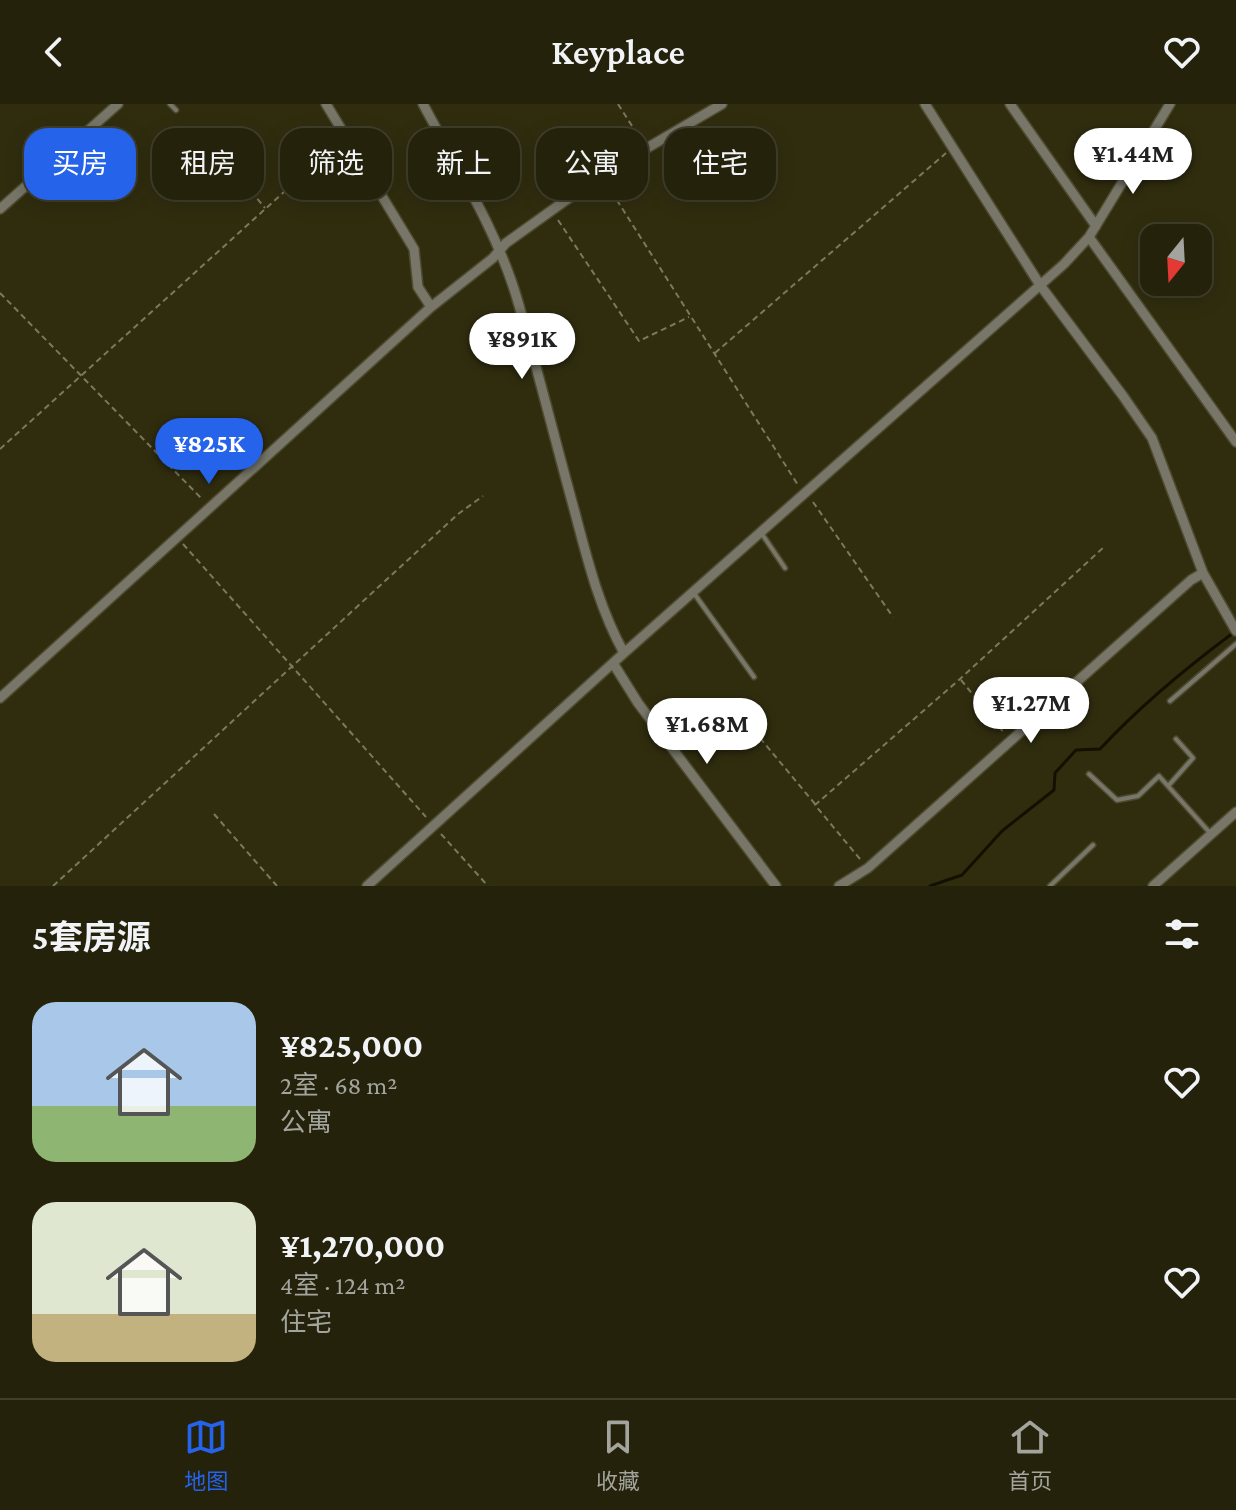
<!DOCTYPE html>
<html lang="zh">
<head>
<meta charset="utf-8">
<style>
  body { margin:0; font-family:"Crimson Pro","Noto Sans SC",serif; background:#2c2a14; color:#f1f3f6; height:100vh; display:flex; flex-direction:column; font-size:30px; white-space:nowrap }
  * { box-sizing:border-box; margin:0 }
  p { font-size:26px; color:#a3a49d }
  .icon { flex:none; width:44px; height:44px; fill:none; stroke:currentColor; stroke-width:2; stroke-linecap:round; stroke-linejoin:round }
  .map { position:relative; height:782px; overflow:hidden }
  .side { display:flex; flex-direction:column; background:#24220b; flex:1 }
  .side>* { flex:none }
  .hud { position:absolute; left:24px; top:24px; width:800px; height:72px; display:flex; gap:16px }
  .needle { width:52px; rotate:198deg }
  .controls { position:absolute; left:1140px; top:120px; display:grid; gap:16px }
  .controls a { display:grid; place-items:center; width:72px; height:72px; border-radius:16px; background:#24220b; box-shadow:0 4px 20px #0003,0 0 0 2px #413f2c; font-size:40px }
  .price { position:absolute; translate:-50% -68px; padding:0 18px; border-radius:28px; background:#fff; color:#222; font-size:26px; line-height:52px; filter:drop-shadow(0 2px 4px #0008) }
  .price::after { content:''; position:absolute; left:50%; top:48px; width:24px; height:18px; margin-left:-12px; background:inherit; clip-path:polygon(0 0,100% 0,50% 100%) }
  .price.active { background:#2563eb; color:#fff }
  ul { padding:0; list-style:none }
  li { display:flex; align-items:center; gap:24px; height:200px; padding:0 32px }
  li span { display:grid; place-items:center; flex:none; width:224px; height:160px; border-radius:24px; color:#555 }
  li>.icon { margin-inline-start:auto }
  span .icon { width:96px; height:96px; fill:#fffc; stroke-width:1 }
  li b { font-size:34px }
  h2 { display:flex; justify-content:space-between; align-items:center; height:96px; padding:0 32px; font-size:34px }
  .pill { padding:0 28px; border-radius:24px; background:#24220b; box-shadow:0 4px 20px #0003,0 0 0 2px #413f2c; font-size:28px; line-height:72px }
  .pill.active { background:#2563eb; color:#fff }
  header { display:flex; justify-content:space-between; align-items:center; height:104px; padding:0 32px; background:#24220b; font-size:36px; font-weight:600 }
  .tab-bar { display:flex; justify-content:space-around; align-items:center; height:112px; border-top:2px solid #413f2c; background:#24220b; font-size:22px; color:#a3a49d }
  .tab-bar a { display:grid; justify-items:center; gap:4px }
  .tab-bar .active { color:#2563eb }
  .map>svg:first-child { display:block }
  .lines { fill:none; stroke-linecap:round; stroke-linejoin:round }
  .stream { stroke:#131000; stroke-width:3 }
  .service-casing { stroke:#4d4a2e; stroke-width:7 }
  .minor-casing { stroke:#4d4a2e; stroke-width:12 }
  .path { stroke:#7a785f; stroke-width:2; stroke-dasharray:6 4; stroke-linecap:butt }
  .service { stroke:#777668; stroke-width:4 }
  .minor { stroke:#777668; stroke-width:9 }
</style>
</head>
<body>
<header><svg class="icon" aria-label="back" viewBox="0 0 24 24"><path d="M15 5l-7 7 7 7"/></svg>Keyplace<svg class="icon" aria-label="heart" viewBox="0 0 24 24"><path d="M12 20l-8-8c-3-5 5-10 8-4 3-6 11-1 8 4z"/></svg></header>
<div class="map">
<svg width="1236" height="782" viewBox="0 0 1236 782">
  <rect width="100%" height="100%" fill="#302d0f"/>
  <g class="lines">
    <!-- stream -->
    <path class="stream" d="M930,782L962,771L1002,727L1054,686L1055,669L1076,646L1100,645C1140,602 1186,564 1233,529"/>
    <defs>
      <path id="service" d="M170,0L176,6
        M762,430L785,464
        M693,488L754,573
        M1170,597L1236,540
        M1089,670L1117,696L1138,692L1159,672L1211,730
        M1169,681L1193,654L1176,635
        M1050,782L1093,741"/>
      <path id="minor" d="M326,0L414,145L418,183L431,203
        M423,0C457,64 498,128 518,198C538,267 555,336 574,405C587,454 599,504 624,549
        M925,0L1040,181L1123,292L1152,334L1203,469L1236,527
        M1010,0L1096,122
        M0,105L118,0
        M1089,133L1236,338
        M613,559L638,599L776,782
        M0,594L431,203L493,154L506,139L601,71L722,0
        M367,782L624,549L1064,160L1089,133L1170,0
        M839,782L868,764L1191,476L1203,469
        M1153,782L1236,708"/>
    </defs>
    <!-- service casing -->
    <use href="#service" class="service-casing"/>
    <!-- minor casing -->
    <use href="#minor" class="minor-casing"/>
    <!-- path -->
    <path class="path" d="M618,0L641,36
      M216,72L230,62L265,104
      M606,79L798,381
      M558,116L639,237L689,213
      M0,189L203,396
      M715,249L946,49
      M0,345L337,40
      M813,398L893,513
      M183,440L426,713
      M961,576L1005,630
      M760,634L815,700
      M214,710L277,782
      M441,730L488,782
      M860,755L815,701L960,575L1105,442
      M53,782L458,410L483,392"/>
    <!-- service -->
    <use href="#service" class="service"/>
    <!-- minor -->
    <use href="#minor" class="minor"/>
  </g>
</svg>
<div class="controls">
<a><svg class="needle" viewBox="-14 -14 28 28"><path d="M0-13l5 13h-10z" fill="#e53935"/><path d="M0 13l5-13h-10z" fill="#a3a49d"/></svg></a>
</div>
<b class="price" style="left:1133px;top:92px">¥1.44M</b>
<b class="price" style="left:522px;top:277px">¥891K</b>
<b class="price active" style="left:209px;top:382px">¥825K</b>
<b class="price" style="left:1031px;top:641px">¥1.27M</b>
<b class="price" style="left:707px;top:662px">¥1.68M</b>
<div class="hud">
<a class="pill active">买房</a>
<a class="pill">租房</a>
<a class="pill">筛选</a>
<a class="pill">新上</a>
<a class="pill">公寓</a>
<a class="pill">住宅</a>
</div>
</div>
<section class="side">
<h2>5套房源<svg class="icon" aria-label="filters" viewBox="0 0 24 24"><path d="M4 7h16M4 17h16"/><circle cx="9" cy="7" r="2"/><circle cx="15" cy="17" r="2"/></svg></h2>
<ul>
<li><span style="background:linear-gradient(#a9c7e8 65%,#8fb573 0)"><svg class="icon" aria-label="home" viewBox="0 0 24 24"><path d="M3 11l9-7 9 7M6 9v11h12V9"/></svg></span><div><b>¥825,000</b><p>2室 · 68 m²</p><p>公寓</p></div><svg class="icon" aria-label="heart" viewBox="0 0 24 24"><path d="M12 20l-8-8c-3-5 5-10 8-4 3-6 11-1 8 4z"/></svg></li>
<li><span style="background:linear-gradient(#dfe7d0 70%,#c2b280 0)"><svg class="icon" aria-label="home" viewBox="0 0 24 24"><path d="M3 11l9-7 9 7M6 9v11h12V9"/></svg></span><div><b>¥1,270,000</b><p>4室 · 124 m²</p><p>住宅</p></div><svg class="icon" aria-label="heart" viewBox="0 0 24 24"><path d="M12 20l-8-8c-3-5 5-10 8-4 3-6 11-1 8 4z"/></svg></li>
</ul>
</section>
<nav class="tab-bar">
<a class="active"><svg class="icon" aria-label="map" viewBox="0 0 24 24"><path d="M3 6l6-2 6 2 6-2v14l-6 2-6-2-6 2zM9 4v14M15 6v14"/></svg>地图</a>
<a><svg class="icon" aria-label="saved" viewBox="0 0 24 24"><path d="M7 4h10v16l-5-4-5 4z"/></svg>收藏</a>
<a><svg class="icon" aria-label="home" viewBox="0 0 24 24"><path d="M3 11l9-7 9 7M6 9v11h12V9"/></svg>首页</a>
</nav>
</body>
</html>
